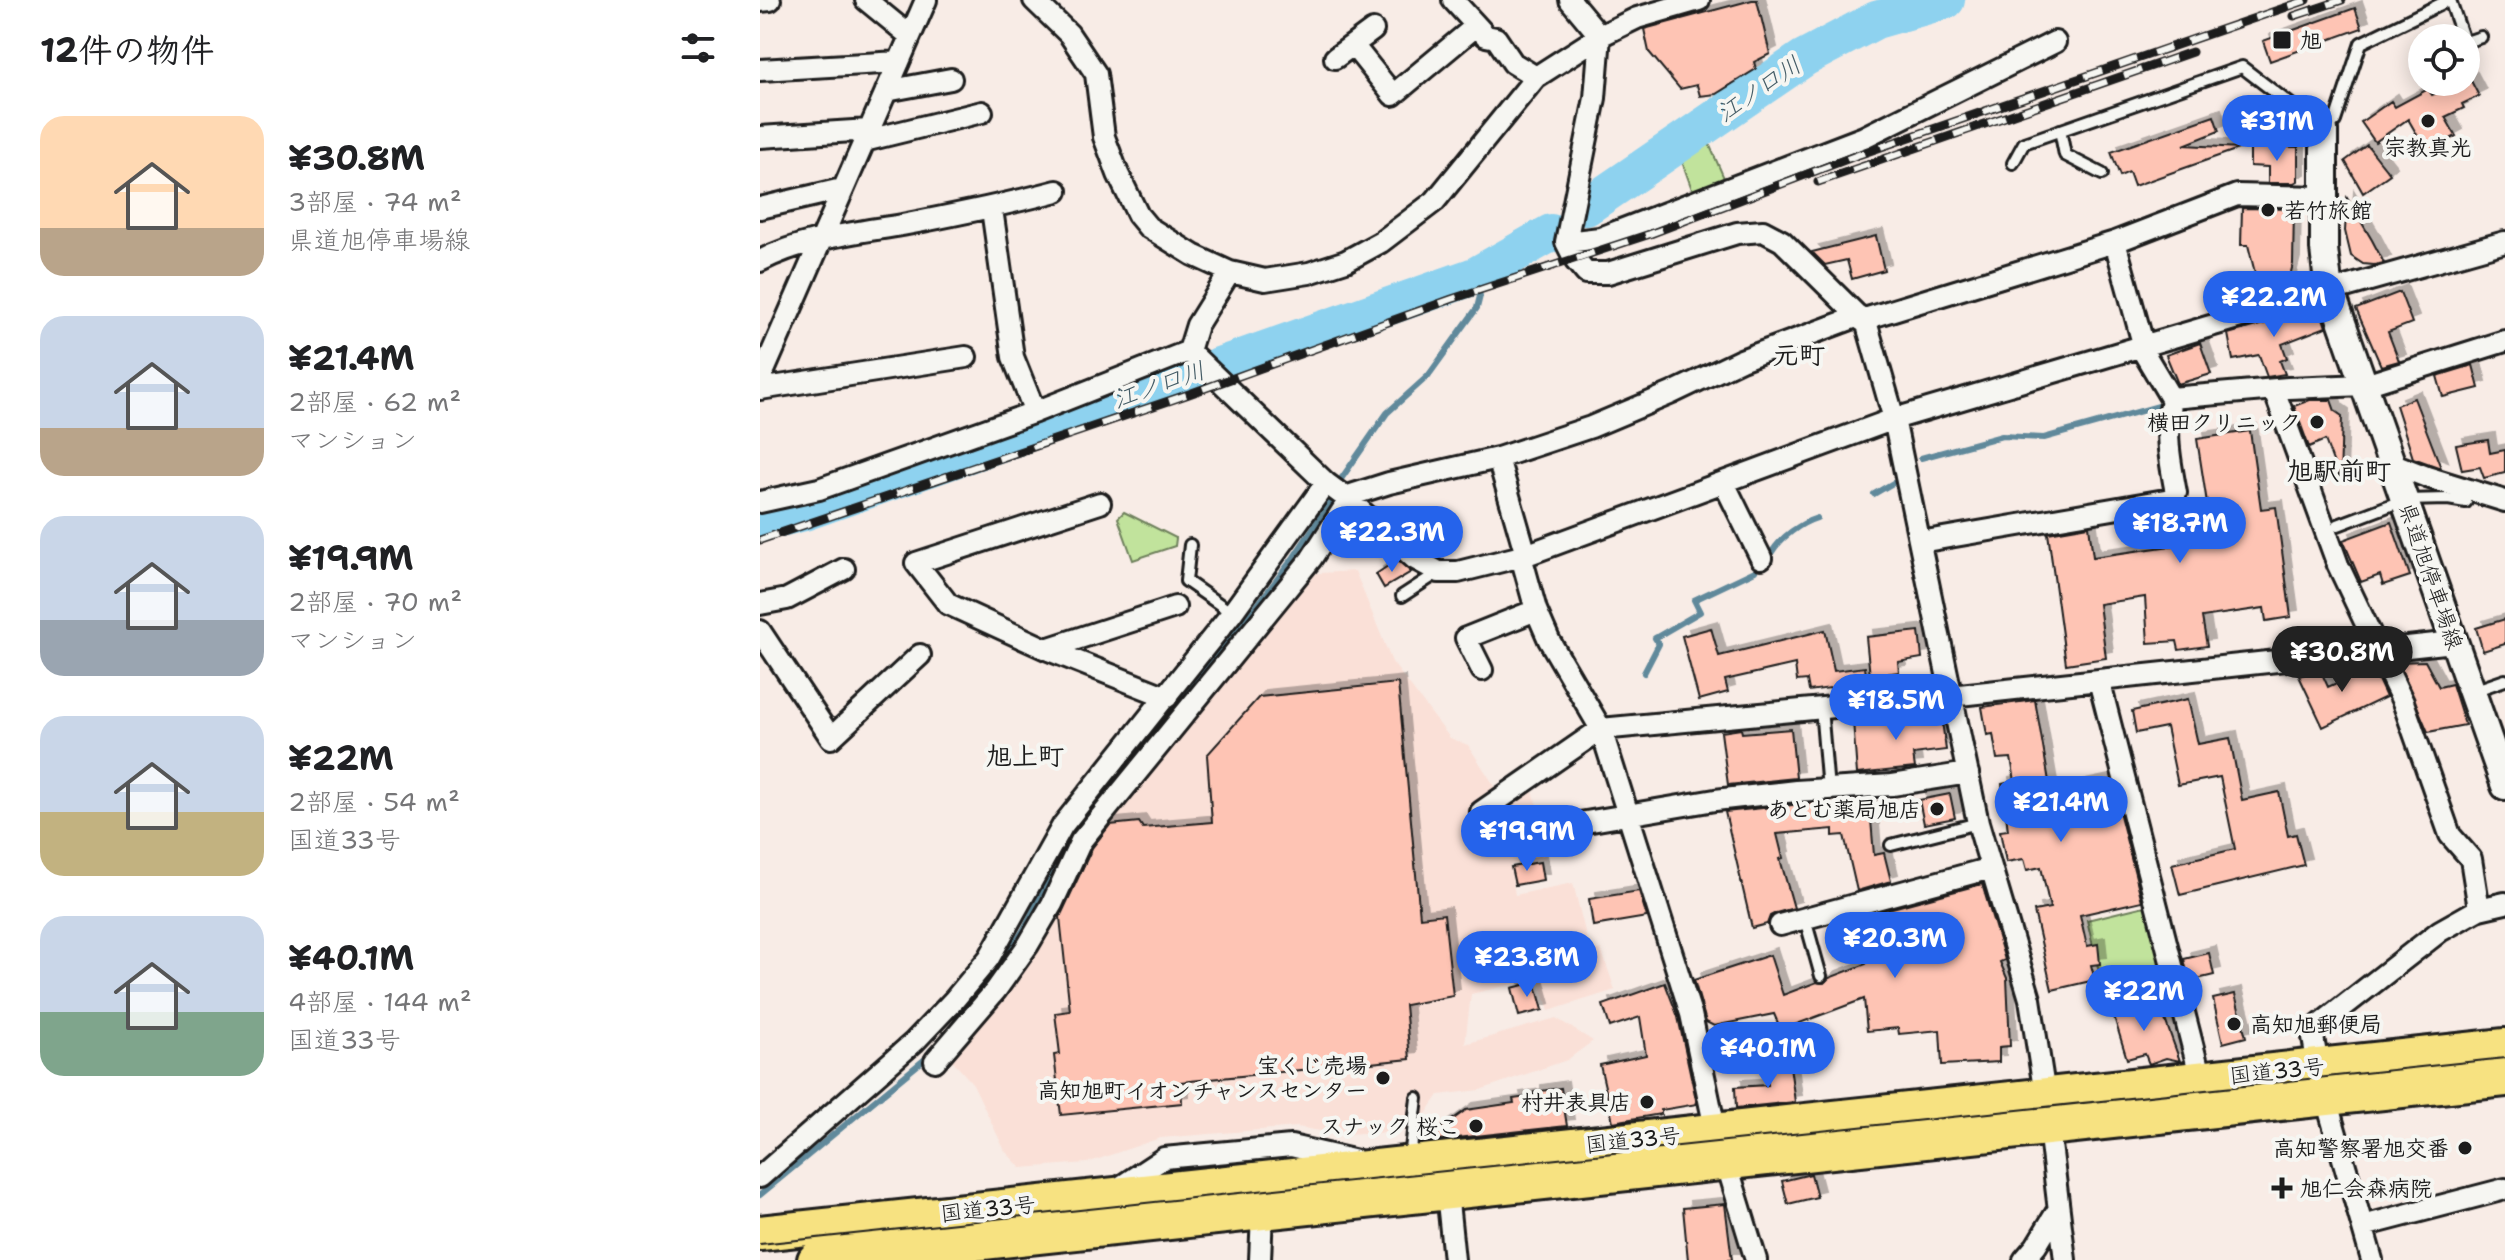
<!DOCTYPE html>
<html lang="ja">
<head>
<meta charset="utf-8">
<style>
  body { margin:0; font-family:"Shantell Sans","Klee One",sans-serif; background:#f2f2f2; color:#202124; height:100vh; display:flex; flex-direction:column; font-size:30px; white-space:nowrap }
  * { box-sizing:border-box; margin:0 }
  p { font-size:26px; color:#757577 }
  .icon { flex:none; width:44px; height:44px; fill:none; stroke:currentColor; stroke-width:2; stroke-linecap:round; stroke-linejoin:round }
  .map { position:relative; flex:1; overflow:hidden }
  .panel { display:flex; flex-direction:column; background:#fff; width:760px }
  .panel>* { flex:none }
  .buttons { position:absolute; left:1648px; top:24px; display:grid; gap:16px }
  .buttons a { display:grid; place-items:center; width:72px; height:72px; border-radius:50%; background:#fff; box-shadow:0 4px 20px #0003; font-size:40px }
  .price { position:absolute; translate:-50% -68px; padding:0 18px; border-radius:28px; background:#2563eb; color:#fff; font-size:26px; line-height:52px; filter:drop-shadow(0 2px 4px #0008) }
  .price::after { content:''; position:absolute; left:50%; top:48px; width:24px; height:18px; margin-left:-12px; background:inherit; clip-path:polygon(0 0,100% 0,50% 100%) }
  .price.on { background:#222; color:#fff }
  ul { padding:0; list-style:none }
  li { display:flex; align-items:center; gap:24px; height:200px; padding:0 40px }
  li span { display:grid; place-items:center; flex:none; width:224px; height:160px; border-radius:24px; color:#555 }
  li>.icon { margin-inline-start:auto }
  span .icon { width:96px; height:96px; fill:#fffc; stroke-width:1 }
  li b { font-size:34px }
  h2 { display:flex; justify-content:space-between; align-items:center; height:96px; padding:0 40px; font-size:34px }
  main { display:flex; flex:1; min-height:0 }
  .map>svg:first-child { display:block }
  .built { fill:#fae0d7 }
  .green { fill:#c1e39c; stroke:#6e805c; stroke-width:2 }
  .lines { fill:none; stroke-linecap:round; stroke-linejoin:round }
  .stream { stroke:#60899b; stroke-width:6 }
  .river { stroke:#8ed2ef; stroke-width:38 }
  .building { fill:#fec4b4; stroke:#1c1c1c; stroke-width:2; filter:url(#shadow) }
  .lane-casing { stroke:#1c1c1c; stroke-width:16 }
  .street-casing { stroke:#1c1c1c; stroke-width:26 }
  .secondary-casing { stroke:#1c1c1c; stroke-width:32 }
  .highway-casing { stroke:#1c1c1c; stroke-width:40 }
  .lane { stroke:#f6f6f2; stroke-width:10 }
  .street { stroke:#f6f6f2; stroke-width:20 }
  .secondary { stroke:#f6f6f2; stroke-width:26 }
  .highway { stroke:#f7e281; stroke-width:34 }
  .tram { stroke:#1c1c1c; stroke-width:2 }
  .rail-casing { stroke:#1c1c1c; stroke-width:9 }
  .rail { stroke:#f6f6f2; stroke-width:6; stroke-dasharray:18; stroke-linecap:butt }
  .poi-dot { fill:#1c1c1c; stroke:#f6f6f2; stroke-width:3 }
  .labels { text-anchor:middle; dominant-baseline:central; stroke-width:8; stroke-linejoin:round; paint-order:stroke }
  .poi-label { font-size:22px; font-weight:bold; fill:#1c1c1c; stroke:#f6f6f2; text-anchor:end }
  .street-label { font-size:22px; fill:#1c1c1c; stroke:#f6f6f2 }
  .water-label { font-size:24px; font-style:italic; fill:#445c66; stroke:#f6f6f2 }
  .quarter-label { font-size:26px; font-weight:bold; fill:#1c1c1c; stroke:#f6f6f2 }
</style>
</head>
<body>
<main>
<section class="panel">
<h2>12件の物件<svg class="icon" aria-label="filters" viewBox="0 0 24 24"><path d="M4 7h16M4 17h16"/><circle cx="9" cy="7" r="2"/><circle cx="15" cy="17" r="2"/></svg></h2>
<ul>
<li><span style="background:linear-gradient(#ffd9b3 70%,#b9a48a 0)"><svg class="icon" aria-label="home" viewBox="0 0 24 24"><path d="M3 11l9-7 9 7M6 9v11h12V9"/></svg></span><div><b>¥30.8M</b><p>3部屋 · 74 m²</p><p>県道旭停車場線</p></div></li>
<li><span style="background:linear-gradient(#c9d6e8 70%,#b9a48a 0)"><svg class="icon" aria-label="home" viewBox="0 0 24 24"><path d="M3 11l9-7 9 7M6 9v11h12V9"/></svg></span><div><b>¥21.4M</b><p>2部屋 · 62 m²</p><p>マンション</p></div></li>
<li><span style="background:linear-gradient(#c9d6e8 65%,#9aa5b1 0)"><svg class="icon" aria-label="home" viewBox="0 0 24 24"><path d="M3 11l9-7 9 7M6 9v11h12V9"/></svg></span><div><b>¥19.9M</b><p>2部屋 · 70 m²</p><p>マンション</p></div></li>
<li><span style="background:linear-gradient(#c9d6e8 60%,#c2b280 0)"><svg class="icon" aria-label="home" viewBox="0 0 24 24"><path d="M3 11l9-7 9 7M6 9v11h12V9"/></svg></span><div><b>¥22M</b><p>2部屋 · 54 m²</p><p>国道33号</p></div></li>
<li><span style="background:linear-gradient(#c9d6e8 60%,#7fa58c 0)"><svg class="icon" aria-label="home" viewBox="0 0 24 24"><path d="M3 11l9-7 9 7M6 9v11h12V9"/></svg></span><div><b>¥40.1M</b><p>4部屋 · 144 m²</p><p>国道33号</p></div></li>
</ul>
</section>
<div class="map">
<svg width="1745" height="1260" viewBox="0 0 1745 1260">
  <defs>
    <filter id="shadow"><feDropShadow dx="7" dy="-7" stdDeviation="0" flood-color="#0004"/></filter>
  </defs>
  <rect width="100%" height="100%" fill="#f8ece6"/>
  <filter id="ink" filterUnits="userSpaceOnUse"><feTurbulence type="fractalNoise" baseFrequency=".0125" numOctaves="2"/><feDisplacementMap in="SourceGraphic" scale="16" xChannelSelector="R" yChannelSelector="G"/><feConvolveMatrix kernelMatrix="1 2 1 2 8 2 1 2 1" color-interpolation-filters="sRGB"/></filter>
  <g filter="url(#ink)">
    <!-- built -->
    <path class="built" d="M595,571L632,662L690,738L708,745L743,799L770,781L784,828L785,858L750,865L755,895L813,883L830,952L841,949L855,990L789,1011L779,978L711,994L705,1044L796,1018L833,1041L807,1060L720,1090L679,1095L661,1121L641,1132L578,1134L537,1127L400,1138L327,1163L261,1168L245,1151L213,1084L189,1057L325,842L543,574Z"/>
    <!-- green -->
    <path class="green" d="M944,132L967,185L934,195L920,156Z
      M364,512L416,538L415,546L373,560L358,518Z
      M1393,904L1412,981L1345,998L1327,920Z"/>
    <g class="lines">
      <!-- stream -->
      <path class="stream" d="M1161,458L1242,436L1284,438L1406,404
        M1114,494L1133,483
        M1012,552C1021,537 1041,523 1057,518
        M884,673L899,644L895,638L940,612L934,600L995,571
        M200,1017L231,978L263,931L312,835L493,611L534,557L568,506L579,482L627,413L668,376L717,308L720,296
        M0,1195L165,1059L171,1050"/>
      <!-- river -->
      <path class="river" d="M826,207L1044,58L1116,20L1186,0
        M0,523L44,512L715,276L791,233"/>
    </g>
    <!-- building -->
    <path class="building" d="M992,0H997L1010,54L994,62L996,69L956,94L940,96L937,85L920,89L889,52L884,29Z
      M1595,8L1602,28L1510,61L1503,41Z
      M1710,79L1719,96L1702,104L1704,108L1685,117L1696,136L1667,152L1648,119L1615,142L1601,122L1631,101L1635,107L1668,89L1672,95Z
      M1454,116L1459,131L1424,145L1481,148L1374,186L1369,172L1360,176L1351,152Z
      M1607,145L1630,174L1603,193L1585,161Z
      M1490,146L1538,147V181L1534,183H1508V167L1490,166Z
      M1587,198L1612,240L1624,263L1614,265L1603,264L1591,256L1585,231Z
      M1482,208L1534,209L1533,264L1529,280L1501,297L1488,245H1481Z
      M1116,236L1124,270L1092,279L1087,260L1065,265L1052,252Z
      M1640,292L1652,323L1628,332L1639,361L1621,366L1596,309Z
      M1553,310L1561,312L1566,327L1522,344L1527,358L1520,361L1525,374L1507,377L1499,355L1473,360L1468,334Z
      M1440,343L1451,374L1418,384L1406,355Z
      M1713,365L1719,388L1683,397L1677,376Z
      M1654,398L1681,468L1653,458L1636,405Z
      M1550,400H1571L1575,411L1582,416L1580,480L1565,440L1549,447L1534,406Z
      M1490,431L1501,509L1516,507L1531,617L1506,621L1504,608L1442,617L1447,646L1419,650L1417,641L1388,643L1385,597L1339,604L1346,658L1306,664L1288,533L1329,526L1333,557L1460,539L1454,502L1447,503L1437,439Z
      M1728,440L1730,453L1745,450V473L1724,478L1720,467L1702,470L1696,445Z
      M1631,522L1650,576L1623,585L1620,575L1601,582L1583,540Z
      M637,560L651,572L624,588L616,574Z
      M1745,619V644L1723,651L1716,628Z
      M951,628L959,656L1065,630L1074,671L1105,667L1107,683L1049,691L1047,680L1037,681L1035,664L965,680L968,692L939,700L922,636Z
      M1159,631L1162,658L1138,662L1139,672L1110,676L1106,637Z
      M1665,661L1679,687L1692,684L1705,725L1668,732L1638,662Z
      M1612,667L1626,697L1563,727L1539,676L1560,669L1568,687Z
      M638,683L660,917L684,914L693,996L645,1005L650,1059L421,1082L422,1103L301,1115L294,1055L300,1054L295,1013L310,1011L300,917L332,848L350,825L379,822L383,828L452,822L447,755L499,697Z
      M1428,699L1438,744L1470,738L1482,800L1519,792L1528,836L1536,834L1544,865L1420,895L1412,864L1475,849L1460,777L1418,785L1406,727L1376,733L1372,711Z
      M1275,700L1291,793L1351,780L1382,901L1320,915L1327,946L1338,944L1340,964L1331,965L1335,980L1292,990L1274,911L1290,908L1281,867L1267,870L1264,859L1246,862L1240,831L1248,830L1242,784L1255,781L1251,758L1237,759L1233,734L1227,735L1222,707Z
      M1181,714L1186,750L1153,754L1155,768L1097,774L1093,721Z
      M981,729L982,733L1031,729L1036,778L968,785L961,732Z
      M1190,794L1195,818L1164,824L1159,800Z
      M1061,802L1062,813L1110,808L1114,855L1124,853L1131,881L1097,891L1084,835L1073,836V829L1017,834L1023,858L1020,859L1034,908L1016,913L1010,916L1007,924L992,928L965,812Z
      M780,862L783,880L755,885L751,867Z
      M1222,884L1245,960L1240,962L1247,978L1250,1046L1239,1047V1062L1182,1065L1180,1030L1139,1034L1138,1028L1107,1031L1104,999L1021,1030L1014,1014L954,1026L946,1022L934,980L1010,955L1023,995L1057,982L1064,983L1069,978L1106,964L1091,919Z
      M879,891L887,917L833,926L829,899Z
      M1449,953L1454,975L1429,981L1424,959Z
      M775,982L783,1010L759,1016L752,988Z
      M905,983L918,1017L937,1104L901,1110V1114L853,1122L840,1065L886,1055L880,1017L850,1027L843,1005Z
      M1475,994L1486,1037L1463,1043L1453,999Z
      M1366,1000L1370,1013L1399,1003L1420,1061L1406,1058L1389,1064L1385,1054L1367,1059L1350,1004Z
      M1030,1066L1035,1102L976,1108L975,1087L1008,1085L1006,1070Z
      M801,1088L807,1126L679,1140L677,1131L706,1110L754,1103L753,1099L774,1096V1092Z
      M1051,1174L1057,1197L1028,1204L1022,1181Z
      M965,1204L972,1260H928L923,1208Z"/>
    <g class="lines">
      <defs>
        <path id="lane" d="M1690,0L1703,38
          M1706,42L1721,37
          M1300,130L1305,155L1342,174
          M1253,163L1264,143L1482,67L1564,130L1575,121L1601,43L1689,0
          M1578,525L1644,500L1688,499L1706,502
          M430,545L426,581L472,613
          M642,596L679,572
          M1713,691L1745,680
          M1061,708L1067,778
          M1131,845L1218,823
          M1045,919L1061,976
          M650,1158L657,1098"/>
        <path id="street" d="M106,0L150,36
          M274,0L309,34L336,74L344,137L358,174L378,215L388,227L433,255L470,272L505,280L549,273L586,261L621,242L675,201L776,77L840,36L877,18L939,0
          M693,0L726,36L736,38L753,63L776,77
          M810,0L840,36L835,98L806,242L815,260L826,273H848L977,233L1003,231L1022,241L1107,325L1134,419L1218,823L1270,999L1285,1095L1305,1260
          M0,1L10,0
          M593,45L633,95L716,26
          M575,58L613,30
          M0,70L139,62
          M126,91L191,79
          M0,137L109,130
          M104,141L222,112
          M0,208L82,189
          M232,209L253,357L275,412
          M806,242L840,238L1104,137L1295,42
          M1355,242L1384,347
          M0,261C44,238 94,233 142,225C194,215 245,205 297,191
          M1101,320L1355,242L1477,195L1563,197
          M429,351L566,483L589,500L655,559L679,572H698L766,555L1134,419L1532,302L1745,242
          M429,351L437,325L470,272
          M0,380L166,0
          M0,389L206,357
          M1514,390L1578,565L1643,702L1690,835L1711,859L1719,909
          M1411,398L1528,388L1605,385L1745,341
          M738,458L766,555
          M1631,463L1667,477L1745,501
          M964,483L1001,558
          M585,497L629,483L738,458L831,427L912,393L981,360L1099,316
          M0,502L59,489L275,412L429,351
          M340,503L156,563L188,604L286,649L407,697
          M1160,542L1411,499L1416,493C1410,461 1404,432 1412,400L1381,348
          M761,556L776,610L789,640L841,729L931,1014L953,1119L996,1260
          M0,604L27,599L84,569
          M0,631L71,738L160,655
          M286,649L415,607
          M722,670L706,638L776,610
          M1339,680L1443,1087
          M721,812L841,729L1190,696L1694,642
          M808,825L955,800L1036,791L1132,785L1208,773
          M1020,925L1231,868
          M175,1061L236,990L268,945L292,904L321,841L551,559L589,500
          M1558,1067L1552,1031L1680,931L1719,909L1745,903
          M1566,1099L1612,1260
          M0,1177L154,1042L194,1000L229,958L303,825L472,613L566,483
          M357,1189L404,1158L531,1146L597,1161
          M687,1192L694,1260
          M1603,1226L1745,1189
          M500,1260L502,1213
          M1264,1260L1276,1246L1298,1210"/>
        <path id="secondary" d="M1564,130V249L1568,283L1745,786"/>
        <path id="highway" d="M0,1233L1745,1046
          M55,1260L1745,1079"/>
      </defs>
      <!-- lane casing -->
      <use href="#lane" class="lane-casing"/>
      <!-- street casing -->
      <use href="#street" class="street-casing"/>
      <!-- secondary casing -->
      <use href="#secondary" class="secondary-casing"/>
      <!-- highway casing -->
      <use href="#highway" class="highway-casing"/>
      <!-- lane -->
      <use href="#lane" class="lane"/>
      <!-- street -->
      <use href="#street" class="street"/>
      <!-- secondary -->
      <use href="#secondary" class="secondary"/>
      <!-- highway -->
      <use href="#highway" class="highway"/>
      <!-- tram -->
      <path class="tram" d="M0,1244L1745,1058"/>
      <defs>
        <path id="rail" d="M1534,16L1582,0
          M1058,182L1432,52
          M0,540L429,394L692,299L890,234L1095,156L1547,0"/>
      </defs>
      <!-- rail casing -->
      <use href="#rail" class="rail-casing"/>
      <!-- rail -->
      <use href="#rail" class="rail"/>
    </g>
  </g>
  <!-- markers -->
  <g class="poi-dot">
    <rect x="1512" y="30" width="20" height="20" rx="4"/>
    <circle cx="1668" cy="121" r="8"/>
    <circle cx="1508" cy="210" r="8"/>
    <circle cx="1557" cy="422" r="8"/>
    <circle cx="1177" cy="809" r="8"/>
    <circle cx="1474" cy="1024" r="8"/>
    <circle cx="623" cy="1078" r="8"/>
    <circle cx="887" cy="1102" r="8"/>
    <circle cx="716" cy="1126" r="8"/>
    <circle cx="1705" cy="1148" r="8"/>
    <path d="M1518 1176h8v8h8v8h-8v8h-8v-8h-8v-8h8z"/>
  </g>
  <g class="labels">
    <!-- poi labels -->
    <g class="poi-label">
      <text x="1540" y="40" text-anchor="start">旭</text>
      <text x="1668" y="147" text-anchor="middle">宗教真光</text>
      <text x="1524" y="210" text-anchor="start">若竹旅館</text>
      <text x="1541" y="422">横田クリニック</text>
      <text x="1161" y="809">あとむ薬局旭店</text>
      <text x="1490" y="1024" text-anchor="start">高知旭郵便局</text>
      <text x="607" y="1065">宝くじ売場<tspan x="607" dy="25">高知旭町イオンチャンスセンター</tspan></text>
      <text x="871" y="1102">村井表具店</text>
      <text x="700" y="1126">スナック 桜こ</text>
      <text x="1689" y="1148">高知警察署旭交番</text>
      <text x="1540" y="1188" text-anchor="start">旭仁会森病院</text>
    </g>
    <!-- street labels -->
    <g class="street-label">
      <text transform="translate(1671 576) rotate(71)">県道旭停車場線</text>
      <text transform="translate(1517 1071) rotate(-6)">国道33号</text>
      <text transform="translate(873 1140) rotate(-6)">国道33号</text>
      <text transform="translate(228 1209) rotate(-6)">国道33号</text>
    </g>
    <!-- water labels -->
    <g class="water-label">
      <text transform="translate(999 89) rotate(-34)">江ノ口川</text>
      <text transform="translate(399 385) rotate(-19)">江ノ口川</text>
    </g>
    <!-- quarter labels -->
    <g class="quarter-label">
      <text x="1039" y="354">元町</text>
      <text x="1579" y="470">旭駅前町</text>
      <text x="265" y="755">旭上町</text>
    </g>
  </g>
</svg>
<div class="buttons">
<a><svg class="icon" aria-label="locate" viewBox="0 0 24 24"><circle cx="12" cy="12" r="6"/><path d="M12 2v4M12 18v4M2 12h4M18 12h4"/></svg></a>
</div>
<b class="price" style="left:1517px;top:163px">¥31M</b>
<b class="price" style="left:1514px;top:339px">¥22.2M</b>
<b class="price" style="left:1420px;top:565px">¥18.7M</b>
<b class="price" style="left:632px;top:574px">¥22.3M</b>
<b class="price on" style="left:1582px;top:694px">¥30.8M</b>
<b class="price" style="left:1136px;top:742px">¥18.5M</b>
<b class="price" style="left:1301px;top:844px">¥21.4M</b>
<b class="price" style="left:767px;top:873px">¥19.9M</b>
<b class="price" style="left:1135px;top:980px">¥20.3M</b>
<b class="price" style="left:767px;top:999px">¥23.8M</b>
<b class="price" style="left:1384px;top:1033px">¥22M</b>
<b class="price" style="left:1008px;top:1090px">¥40.1M</b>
</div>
</main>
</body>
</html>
